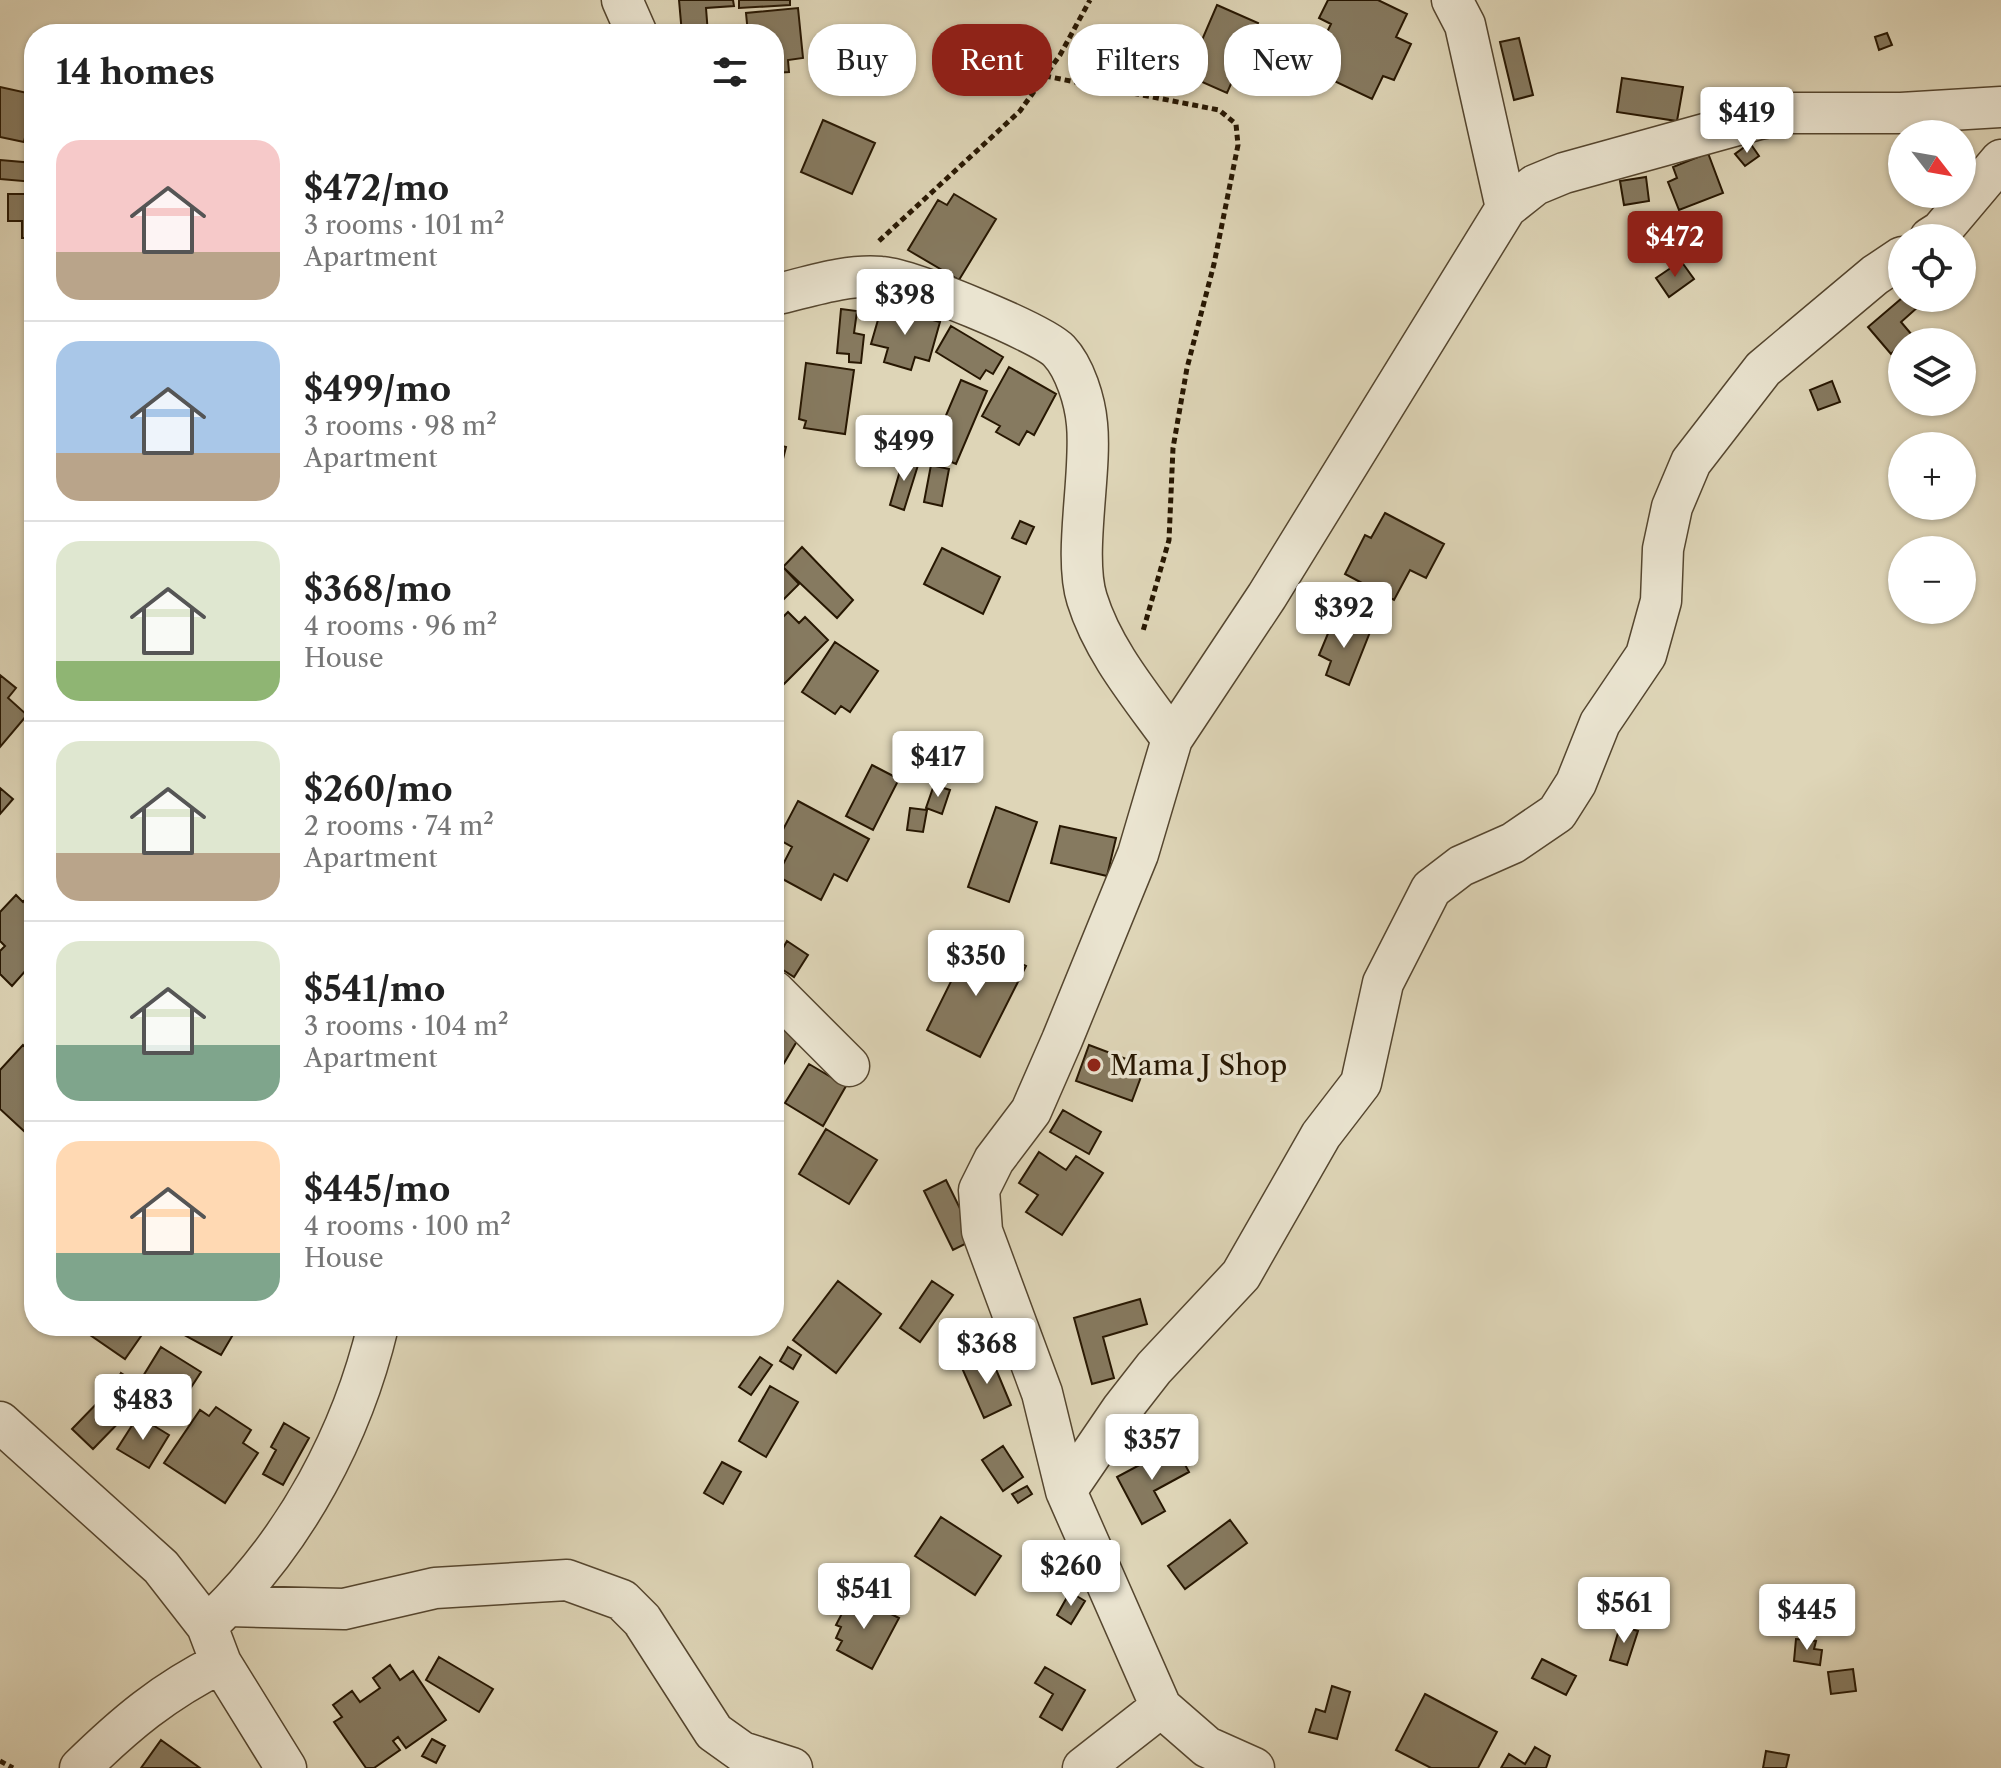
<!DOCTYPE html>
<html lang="en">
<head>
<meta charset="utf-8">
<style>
  body { margin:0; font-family:"Libre Caslon Text",serif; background:#f2f2f2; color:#222; height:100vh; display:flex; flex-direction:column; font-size:30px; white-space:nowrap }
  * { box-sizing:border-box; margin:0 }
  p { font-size:26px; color:#767676 }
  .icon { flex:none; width:44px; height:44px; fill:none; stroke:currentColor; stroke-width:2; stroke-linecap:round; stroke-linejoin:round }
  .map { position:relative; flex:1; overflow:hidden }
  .drawer { position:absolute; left:24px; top:24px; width:760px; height:1312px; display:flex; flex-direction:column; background:#fff; border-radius:32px; box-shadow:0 2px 6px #0004 }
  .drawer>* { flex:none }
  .banner { position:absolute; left:808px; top:24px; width:760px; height:72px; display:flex; gap:16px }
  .needle { width:52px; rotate:121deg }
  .buttons { position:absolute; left:1888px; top:120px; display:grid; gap:16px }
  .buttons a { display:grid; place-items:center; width:88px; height:88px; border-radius:50%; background:#fff; box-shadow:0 2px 6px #0004; font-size:40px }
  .price { position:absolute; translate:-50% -68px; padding:0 18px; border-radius:8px; background:#fff; color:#222; font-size:26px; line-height:52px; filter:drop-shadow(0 2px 4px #0008) }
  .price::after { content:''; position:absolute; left:50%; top:48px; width:24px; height:18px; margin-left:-12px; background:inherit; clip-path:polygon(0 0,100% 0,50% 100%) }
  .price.selected { background:#8f2418; color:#fff }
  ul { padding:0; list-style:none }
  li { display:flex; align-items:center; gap:24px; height:200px; padding:0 32px }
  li+li { border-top:2px solid #e0e0e0 }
  li span { display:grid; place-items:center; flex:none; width:224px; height:160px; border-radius:24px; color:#555 }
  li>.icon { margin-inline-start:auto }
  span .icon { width:96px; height:96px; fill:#fffc; stroke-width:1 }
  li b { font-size:34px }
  h2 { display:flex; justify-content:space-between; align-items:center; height:96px; padding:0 32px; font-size:34px }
  .tag { padding:0 28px; border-radius:32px; background:#fff; box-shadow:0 2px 6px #0004; font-size:28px; line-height:72px }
  .tag.selected { background:#8f2418; color:#fff }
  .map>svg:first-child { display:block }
  .building { fill:#867a60; stroke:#271702; stroke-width:2 }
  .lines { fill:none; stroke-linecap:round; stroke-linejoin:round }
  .street-casing { stroke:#55462f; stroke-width:43 }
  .path { stroke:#271702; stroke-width:5; stroke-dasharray:6 4; stroke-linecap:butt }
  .street { stroke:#eae4d0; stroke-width:40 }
  .poi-dot { fill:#8f2418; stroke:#eae4d0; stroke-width:3 }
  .labels { text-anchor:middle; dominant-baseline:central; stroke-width:7; stroke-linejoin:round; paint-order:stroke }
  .poi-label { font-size:28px; fill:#271702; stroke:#eae4d0; text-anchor:start }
</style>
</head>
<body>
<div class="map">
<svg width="2001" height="1768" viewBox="0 0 2001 1768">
  <rect width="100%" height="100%" fill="#ded5b7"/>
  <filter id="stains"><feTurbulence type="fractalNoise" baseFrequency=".0025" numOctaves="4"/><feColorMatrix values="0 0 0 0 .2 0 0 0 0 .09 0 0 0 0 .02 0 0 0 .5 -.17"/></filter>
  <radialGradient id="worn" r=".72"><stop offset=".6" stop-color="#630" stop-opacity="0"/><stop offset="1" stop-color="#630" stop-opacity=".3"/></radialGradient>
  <!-- building -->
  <path class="building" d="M679,0H733L734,6L706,8L708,34H682Z
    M739,0H790V5L739,8Z
    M1328,0H1378L1407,14L1396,37L1411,44L1394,80L1383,76L1372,99L1309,69L1331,24L1319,18Z
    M1217,5L1258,23L1227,93L1175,70L1187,42L1199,47Z
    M798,8L803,58L788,60L789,72L774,73V34H748L746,13Z
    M1887,33L1892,45L1879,50L1875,37Z
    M1519,38L1533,95L1514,100L1500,42Z
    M1622,78L1683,87L1677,121L1617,112Z
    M0,87L32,94L34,126L28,124L24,142L0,137Z
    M823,120L875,143L852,194L801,172Z
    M1750,143L1759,156L1745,166L1735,154Z
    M1708,153L1723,193L1679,210L1668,182L1677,178L1673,167Z
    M0,160L34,163V182L0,179Z
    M1646,177L1649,201L1624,205L1620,181Z
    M8,194H34V238H22V221H8Z
    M954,194L996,219L959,280L908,250L938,200L947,205Z
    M1681,261L1694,279L1669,297L1656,278Z
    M1902,298H1928L1901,322L1912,335L1891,354L1868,327Z
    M882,306L940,322L929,361L915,357L911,370L884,362L888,348L871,344Z
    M841,309L857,311L854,333L864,335L861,363L849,362V354L837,353Z
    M951,326L1003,357L993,374L986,370L980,379L936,352Z
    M806,363L854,370L845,434L804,428L806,421L799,419Z
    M1009,367L1056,394L1034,435L1027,431L1019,445L996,432L1000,426L982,416Z
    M961,380L987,391L956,464L930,453Z
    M1832,381L1840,402L1818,410L1810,390Z
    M774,444L786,447L780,471L774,469Z
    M904,457L919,462L904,510L890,505Z
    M931,465L949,469L942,506L924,502Z
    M1385,513L1444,544L1426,578L1410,570L1394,600L1345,574L1365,535L1371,538Z
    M1020,521L1034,527L1026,544L1012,538Z
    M802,547L853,600L837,618L783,567Z
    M942,548L1000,577L983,614L924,584Z
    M783,567L799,584L775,608L774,576Z
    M788,612L799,623L805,617L828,640L784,684L774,674V626Z
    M1334,619L1370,632L1349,685L1326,675L1331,661L1319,655Z
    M835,642L878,671L850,712L841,706L835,714L802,692Z
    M0,675L16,688L8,698L27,715L0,747Z
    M872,765L899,779L873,830L846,816Z
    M934,785L950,790L942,814L926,808Z
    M0,788L13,799L0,814Z
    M798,801L869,839L847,881L834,874L821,900L777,876L792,847L778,839Z
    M996,807L1037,822L1009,902L968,887Z
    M910,808L927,810L923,832L907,830Z
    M1060,826L1116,838L1107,876L1051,863Z
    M34,890V976L27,969L12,986L0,974V951L5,946L0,941V912L16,895L23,902Z
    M972,939L1026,966L980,1057L927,1030Z
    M787,941L808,955L794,977L774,964Z
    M774,1020L800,1036L774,1080Z
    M23,1045L34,1055V1122L25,1132L0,1109V1070Z
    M1089,1045L1145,1066L1132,1101L1076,1081Z
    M809,1064L846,1086L823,1126L785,1103Z
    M1063,1110L1101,1132L1089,1154L1050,1132Z
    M826,1129L877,1160L849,1204L799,1174Z
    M1039,1152L1066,1170L1076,1156L1103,1173L1062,1235L1026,1212L1038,1195L1019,1183Z
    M946,1180L975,1239L953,1250L924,1191Z
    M838,1281L881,1314L836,1373L793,1340Z
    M932,1281L953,1295L920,1342L900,1328Z
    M1140,1299L1147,1324L1103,1337L1114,1378L1092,1384L1074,1318Z
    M986,1321L995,1330L978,1349L969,1340Z
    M77,1326H148L125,1359Z
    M175,1326H238L221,1355L173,1329Z
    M161,1347L201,1372L168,1423L129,1399Z
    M788,1347L801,1355L793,1369L780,1361Z
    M990,1355L1011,1405L984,1418L962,1368Z
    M760,1357L772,1365L751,1395L739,1387Z
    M121,1373L134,1381L123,1400L110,1393Z
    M770,1386L798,1402L766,1457L739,1441Z
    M107,1393L128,1413L93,1449L72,1429Z
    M216,1407L251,1430L243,1443L258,1453L225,1503L164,1463L200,1410L209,1416Z
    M138,1416L169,1435L149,1468L117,1449Z
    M284,1423L309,1438L283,1485L263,1474L276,1450L271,1447Z
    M1003,1446L1023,1477L1003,1491L982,1460Z
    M1175,1446L1189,1472L1154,1491L1165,1511L1142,1524L1117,1477Z
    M722,1462L741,1472L723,1504L704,1493Z
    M1027,1486L1032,1494L1018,1503L1012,1494Z
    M941,1517L1001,1556L975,1595L915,1556Z
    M1230,1520L1247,1543L1185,1589L1168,1566Z
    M1070,1592L1085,1601L1071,1624L1057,1615Z
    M852,1594L899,1618L872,1669L837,1650L842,1641L836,1638L841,1627L836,1625Z
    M1620,1626L1638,1631L1627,1665L1610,1660Z
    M1796,1639L1816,1641L1814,1649L1822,1650L1820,1665L1794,1661Z
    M439,1657L493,1689L479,1712L426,1680Z
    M1542,1659L1576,1676L1566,1695L1532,1678Z
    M390,1665L400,1680L413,1671L446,1720L406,1748L398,1737L393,1741L400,1750L374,1768H366L334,1722L342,1717L333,1705L352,1691L360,1702L380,1688L373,1678Z
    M1045,1667L1085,1690L1062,1730L1040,1717L1053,1694L1035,1683Z
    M1853,1669L1856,1691L1831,1694L1828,1672Z
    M1332,1686L1350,1692L1337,1739L1309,1732L1316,1709L1325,1712Z
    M1425,1694L1497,1732L1478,1768H1431L1396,1750Z
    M432,1739L445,1746L436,1763L422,1756Z
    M161,1740L200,1768H141Z
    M1535,1747L1550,1756L1546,1768H1501L1509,1754L1525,1764Z
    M1766,1751L1789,1755L1786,1768H1763Z"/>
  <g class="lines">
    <defs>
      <path id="street" d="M622,0L637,34
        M1452,0L1465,25L1506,208
        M1930,238L1941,231L2001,160
        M774,295C809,287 845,274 881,277C908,278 1042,333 1059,351C1075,368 1085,401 1087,424C1092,473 1073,555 1087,599C1103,651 1141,696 1172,739
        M774,991L849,1066
        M0,1422L161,1567L207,1626L221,1663L286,1768
        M1066,1491L1122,1409L1154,1368L1241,1275L1321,1135L1361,1083L1383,983L1431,889L1461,866L1513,843L1557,813L1576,783L1600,723L1646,655L1661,601L1663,549L1672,507L1691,462L1763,369L1875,275L1902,257
        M228,1606L344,1609L435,1588L567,1580L622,1600L642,1620L714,1732L742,1752L792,1768
        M216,1617C296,1539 352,1435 378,1326
        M80,1768C125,1724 164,1691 221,1663
        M1083,1768L1161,1707
        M1254,1768L1207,1747L1161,1707L1066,1491L1042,1393L982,1231L979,1190L994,1160L1031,1111L1062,1040L1138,854L1172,739L1267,596L1506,208L1535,185L1564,173L1759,119L1791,113H1901L2001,107"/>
    </defs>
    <!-- street casing -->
    <use href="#street" class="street-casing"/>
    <!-- path -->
    <path class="path" d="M1045,76L1219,110L1236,124L1238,145L1214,264L1187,368L1173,448L1169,540L1143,631
      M879,241L1020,111L1060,55L1090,0
      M0,1761L13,1768"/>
    <!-- street -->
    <use href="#street" class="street"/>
  </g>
  <!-- markers -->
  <circle class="poi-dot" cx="1094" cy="1065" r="8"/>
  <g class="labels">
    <!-- poi labels -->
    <g class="poi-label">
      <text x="1110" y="1065">Mama J Shop</text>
    </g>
  </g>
  <rect width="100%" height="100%" filter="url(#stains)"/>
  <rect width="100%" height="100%" fill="url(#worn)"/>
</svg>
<div class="buttons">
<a><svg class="needle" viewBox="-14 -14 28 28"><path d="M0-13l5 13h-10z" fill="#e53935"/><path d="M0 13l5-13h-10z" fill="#767676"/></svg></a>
<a><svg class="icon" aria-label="locate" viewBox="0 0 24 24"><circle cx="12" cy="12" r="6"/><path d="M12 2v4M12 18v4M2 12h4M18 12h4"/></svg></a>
<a><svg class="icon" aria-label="layers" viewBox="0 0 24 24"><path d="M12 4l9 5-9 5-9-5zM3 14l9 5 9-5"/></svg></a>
<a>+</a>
<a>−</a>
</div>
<b class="price" style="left:1747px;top:155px">$419</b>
<b class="price selected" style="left:1675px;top:279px">$472</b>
<b class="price" style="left:905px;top:337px">$398</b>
<b class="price" style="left:904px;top:483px">$499</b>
<b class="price" style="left:1344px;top:650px">$392</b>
<b class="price" style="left:938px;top:799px">$417</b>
<b class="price" style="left:976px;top:998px">$350</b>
<b class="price" style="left:987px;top:1386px">$368</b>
<b class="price" style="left:143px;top:1442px">$483</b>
<b class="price" style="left:1152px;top:1482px">$357</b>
<b class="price" style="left:1071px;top:1608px">$260</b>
<b class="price" style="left:864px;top:1631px">$541</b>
<b class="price" style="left:1624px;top:1645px">$561</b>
<b class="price" style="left:1807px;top:1652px">$445</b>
<div class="banner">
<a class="tag">Buy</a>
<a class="tag selected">Rent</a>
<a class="tag">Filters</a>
<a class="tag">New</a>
</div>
<section class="drawer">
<h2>14 homes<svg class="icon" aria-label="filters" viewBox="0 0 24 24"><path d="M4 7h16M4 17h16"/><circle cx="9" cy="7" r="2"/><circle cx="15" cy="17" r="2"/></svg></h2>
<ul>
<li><span style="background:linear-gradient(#f6c9c9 70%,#b9a48a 0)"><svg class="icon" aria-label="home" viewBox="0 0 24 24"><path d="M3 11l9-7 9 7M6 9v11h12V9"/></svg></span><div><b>$472/mo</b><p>3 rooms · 101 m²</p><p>Apartment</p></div></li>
<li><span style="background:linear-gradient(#a9c7e8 70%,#b9a48a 0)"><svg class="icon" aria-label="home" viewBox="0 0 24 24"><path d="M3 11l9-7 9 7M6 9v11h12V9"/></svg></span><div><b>$499/mo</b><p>3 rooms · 98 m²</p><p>Apartment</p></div></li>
<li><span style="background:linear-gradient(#dfe7d0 75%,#8fb573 0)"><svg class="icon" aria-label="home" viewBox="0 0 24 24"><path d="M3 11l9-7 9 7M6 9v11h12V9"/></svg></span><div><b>$368/mo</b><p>4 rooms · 96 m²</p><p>House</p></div></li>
<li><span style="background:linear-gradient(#dfe7d0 70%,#b9a48a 0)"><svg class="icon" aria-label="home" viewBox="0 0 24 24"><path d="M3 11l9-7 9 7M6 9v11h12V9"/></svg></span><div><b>$260/mo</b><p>2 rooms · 74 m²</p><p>Apartment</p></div></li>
<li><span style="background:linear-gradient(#dfe7d0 65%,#7fa58c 0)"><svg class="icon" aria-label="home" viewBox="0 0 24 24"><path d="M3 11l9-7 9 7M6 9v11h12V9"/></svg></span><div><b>$541/mo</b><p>3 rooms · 104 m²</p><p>Apartment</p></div></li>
<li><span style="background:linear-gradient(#ffd9b3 70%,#7fa58c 0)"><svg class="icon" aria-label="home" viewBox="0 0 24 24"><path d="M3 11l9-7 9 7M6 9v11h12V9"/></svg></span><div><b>$445/mo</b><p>4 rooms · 100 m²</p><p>House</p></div></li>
</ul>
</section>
</div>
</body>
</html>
